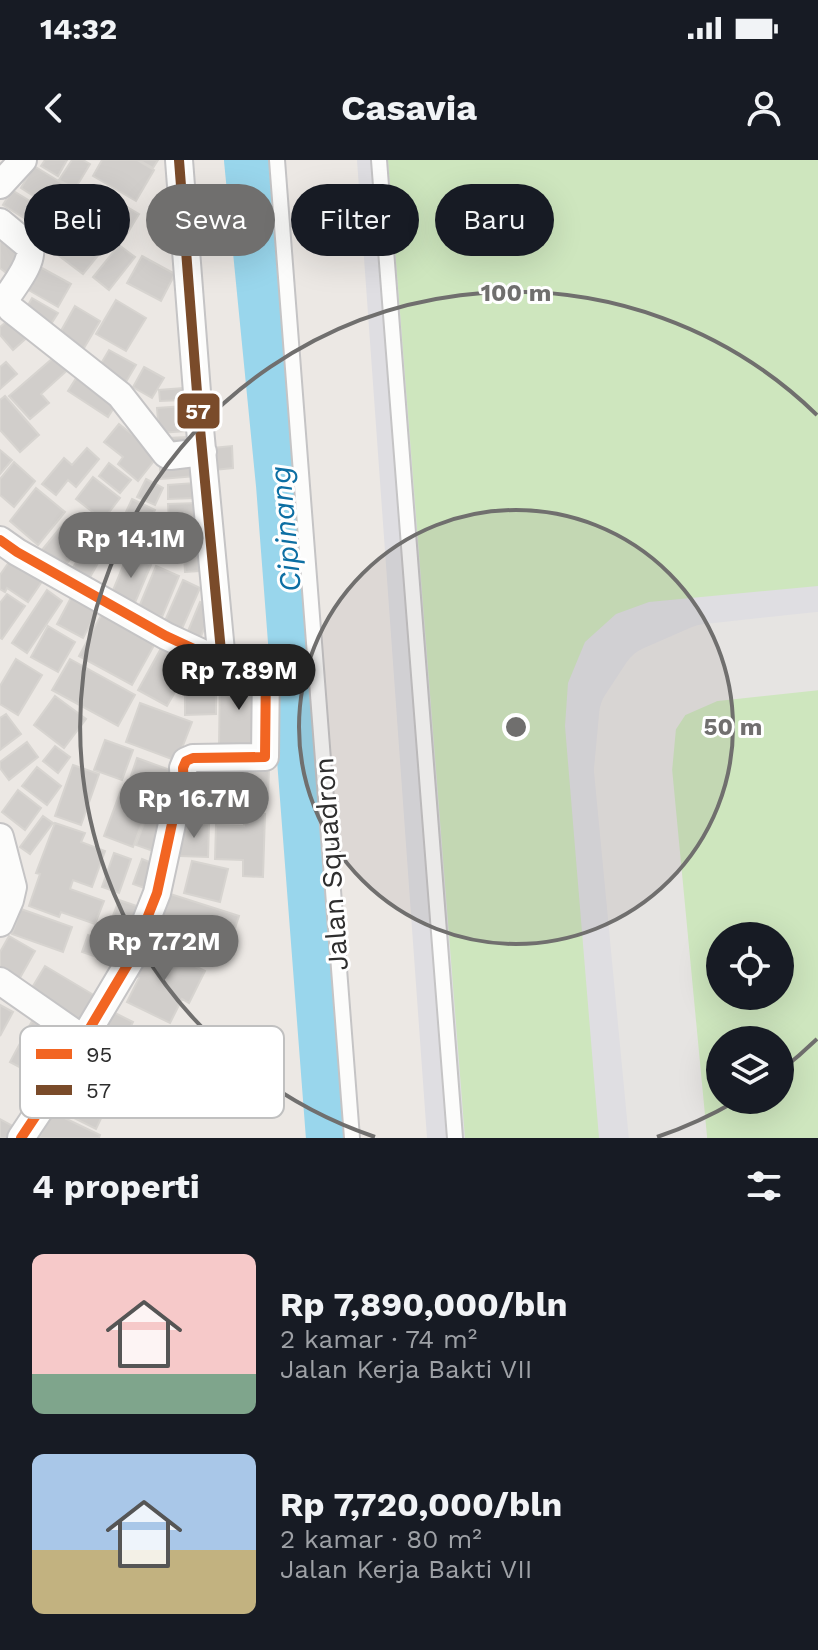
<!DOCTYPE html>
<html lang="id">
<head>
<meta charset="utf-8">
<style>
  body { margin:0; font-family:"Work Sans",sans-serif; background:#242831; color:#f1f3f6; height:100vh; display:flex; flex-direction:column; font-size:30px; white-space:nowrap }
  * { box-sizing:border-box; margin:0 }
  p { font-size:26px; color:#9ea1a6 }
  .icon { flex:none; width:44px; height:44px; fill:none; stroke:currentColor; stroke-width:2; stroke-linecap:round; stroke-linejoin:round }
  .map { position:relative; height:978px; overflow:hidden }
  .drawer { display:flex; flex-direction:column; background:#171b24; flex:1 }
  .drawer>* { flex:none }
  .guide { position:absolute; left:24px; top:24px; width:770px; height:72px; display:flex; gap:16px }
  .buttons { position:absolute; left:706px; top:762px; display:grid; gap:16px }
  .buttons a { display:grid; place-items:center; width:88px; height:88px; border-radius:50%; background:#171b24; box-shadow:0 8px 32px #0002; font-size:40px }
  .price { position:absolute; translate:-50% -68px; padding:0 18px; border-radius:28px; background:#706f6e; color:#fff; font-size:26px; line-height:52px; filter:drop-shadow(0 2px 4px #0008) }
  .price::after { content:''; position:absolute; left:50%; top:48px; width:24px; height:18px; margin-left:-12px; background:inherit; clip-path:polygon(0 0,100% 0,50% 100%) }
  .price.active { background:#222; color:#fff }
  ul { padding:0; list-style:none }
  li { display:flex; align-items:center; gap:24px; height:200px; padding:0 32px }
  li span { display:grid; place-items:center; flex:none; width:224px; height:160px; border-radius:12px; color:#555 }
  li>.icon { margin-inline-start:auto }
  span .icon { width:96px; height:96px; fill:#fffc; stroke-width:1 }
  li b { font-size:34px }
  h2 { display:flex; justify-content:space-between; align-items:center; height:96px; padding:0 32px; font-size:34px }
  .tag { padding:0 28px; border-radius:36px; background:#171b24; box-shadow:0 8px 32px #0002; font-size:28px; line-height:72px }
  .tag.active { background:#706f6e; color:#fff }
  .status { display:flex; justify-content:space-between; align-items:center; height:56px; padding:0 40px; background:#171b24; direction:ltr }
  .status svg { height:22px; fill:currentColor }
  header { display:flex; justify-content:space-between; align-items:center; height:104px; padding:0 32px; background:#171b24; font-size:36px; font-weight:700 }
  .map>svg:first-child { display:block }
  .airport { fill:#dfdee2; fill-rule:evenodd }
  .green { fill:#cee6be; fill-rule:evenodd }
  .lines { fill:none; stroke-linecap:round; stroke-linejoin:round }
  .river { stroke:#99d6ec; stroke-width:52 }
  .taxiway { stroke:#e6e4e2; stroke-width:78 }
  .building { fill:#d1cecb; stroke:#d7d4d0; stroke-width:2 }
  .lane-casing { stroke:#c5c4c5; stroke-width:18 }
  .street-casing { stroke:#c5c4c5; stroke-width:30 }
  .lane { stroke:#fcfcfb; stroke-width:14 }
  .street { stroke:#fcfcfb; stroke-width:26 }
  .bus-1-casing { stroke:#fff; stroke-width:16 }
  .bus-2-casing { stroke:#fff; stroke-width:16 }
  .bus-1 { stroke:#f26522; stroke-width:10 }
  .bus-2 { stroke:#7a4b2a; stroke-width:10 }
  .ring { fill:none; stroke:#706f6e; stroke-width:4 }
  .labels { text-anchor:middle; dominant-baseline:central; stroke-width:6; stroke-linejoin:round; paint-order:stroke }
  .street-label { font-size:28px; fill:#2e2e2e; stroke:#fff }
  .water-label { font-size:30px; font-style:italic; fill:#0d6fa3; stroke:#fff }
  .key { fill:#fff; stroke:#c0c0c0; stroke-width:2 }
  .key-label { font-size:22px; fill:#2e2e2e }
  .centre { fill:#706f6e; stroke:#fff; stroke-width:4 }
  .ring-label { font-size:24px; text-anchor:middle; font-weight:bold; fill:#706f6e; stroke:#fff; stroke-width:6; stroke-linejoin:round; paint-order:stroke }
  .line-badge { stroke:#fff; stroke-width:3 }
  .badge-label { font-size:22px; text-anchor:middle; font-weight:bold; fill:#fff }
</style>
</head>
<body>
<div class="status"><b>14:32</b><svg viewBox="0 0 49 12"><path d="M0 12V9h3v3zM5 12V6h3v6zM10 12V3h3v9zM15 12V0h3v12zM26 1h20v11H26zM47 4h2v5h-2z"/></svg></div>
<header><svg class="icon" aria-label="back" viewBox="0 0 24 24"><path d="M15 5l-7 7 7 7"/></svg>Casavia<svg class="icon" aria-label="person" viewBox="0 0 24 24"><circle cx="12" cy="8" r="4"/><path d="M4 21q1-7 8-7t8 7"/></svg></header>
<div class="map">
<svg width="818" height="978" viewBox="0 0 818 978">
  <rect width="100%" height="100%" fill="#ece8e4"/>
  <!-- airport -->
  <path class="airport" d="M357,0H818V978H427ZM720,776H780V836H720ZM720,880H780V940H720Z"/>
  <!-- green -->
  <path class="green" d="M388,0H818V426L649,442L616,454L585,482L568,523L565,566L599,978H465Z
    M818,491V978H668L633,610L638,556L659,524L707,503ZM720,776H780V836H720ZM720,880H780V940H720Z"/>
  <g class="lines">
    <!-- river -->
    <path class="river" d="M250,0L282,325L332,978"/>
    <!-- taxiway -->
    <path class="taxiway" d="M668,978L633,610L638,556L659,524L707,503L818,491"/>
  </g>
  <!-- building -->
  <path class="building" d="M45,0H67L58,16L41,6Z
    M72,0H83L90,4L75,29L59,20Z
    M102,0H137L154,10L136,41L93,16Z
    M139,0H158L153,8Z
    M34,6L70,28L57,51L21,28Z
    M92,26L139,54L124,79L77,51Z
    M12,30L43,49L34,64L3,45Z
    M63,64L100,93L83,114L46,86Z
    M0,78L30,93L11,117L0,108Z
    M119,85L135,97L109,130L93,117Z
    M142,96L175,114L161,141L127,123Z
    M31,102L71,124L58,147L18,124Z
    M32,138L58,153L48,169L23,154Z
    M116,140L146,158L126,191L96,174Z
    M75,146L100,161L81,193L57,178Z
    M13,156L30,175L13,190L0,175V167Z
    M109,190L136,205L123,227L96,212Z
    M60,192L72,206L41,234L49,243L30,259L9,236Z
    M6,202L17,214L0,229V207Z
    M144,207L164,218L152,238L133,227Z
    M80,212L120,238L108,257L68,231Z
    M183,228V240L160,241L159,230Z
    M5,236L39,275L20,292L0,270V240Z
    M185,246L187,271L159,273L157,248Z
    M119,264L138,279L161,292L138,321L118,304L123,297L104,282Z
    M188,277L189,291L168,293L167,278Z
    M232,286L233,308L214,310L213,288Z
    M87,288L99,299L76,327L68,320L56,335L42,324L64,298L72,305Z
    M0,290L12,300L0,314Z
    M195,296L196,316L161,319L159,298Z
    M14,302L35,321L14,347L0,335V319Z
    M109,303L131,320L120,333L99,316Z
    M93,317L120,338L103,360L76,339Z
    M146,319L163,328L155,345L137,337Z
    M195,323L196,338L168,339V325Z
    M36,328L65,352L38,385L10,361Z
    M132,339L155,350L143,375L120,365Z
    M199,343L200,358L169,361L168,344Z
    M84,354L100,368L92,378L75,365Z
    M155,358L164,362L155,382L146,378Z
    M65,362L86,380L63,408L42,390Z
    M198,366L200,384L170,386L169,368Z
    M85,387L102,396L85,426L68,416Z
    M128,394L151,405L134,445L111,435Z
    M199,394L200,411L185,412L184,395Z
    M11,399L43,420L28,442L7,428L5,432L0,429V415Z
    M156,406L179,416L162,457L139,447Z
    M183,420L200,428L181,471L164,463Z
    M47,430L62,441L27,493L12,483Z
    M74,432L100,446L83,478L57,464Z
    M7,434L25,446L2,479L0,478V443Z
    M200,442L213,448L199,481L186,476Z
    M104,450L157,480L132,525L79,496Z
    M48,466L75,482L58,512L31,497Z
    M164,483L193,500L167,546L138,530Z
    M16,499L42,515L18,555L0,544V526Z
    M70,499L135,535L118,566L52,530Z
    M220,518H260L258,587H219Z
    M216,522V554L185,555V523Z
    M55,536L86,559L64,588L34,565Z
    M140,543L192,562L177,601L126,582Z
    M6,554L21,574L0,590V558Z
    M105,580L133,590L122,620L94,610Z
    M27,582L38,597L9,620L0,608V602Z
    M55,586L70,597L58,613L43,601Z
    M137,598L173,611L164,635L129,622Z
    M73,605L99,614L81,665L55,656Z
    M244,605L269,606L268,640L243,639Z
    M37,607L61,626L47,645L22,626Z
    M192,612L239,614L237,652L190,651Z
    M18,630L41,648L25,670L2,652Z
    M121,630L150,641L133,687L104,676Z
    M150,647L170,654L156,692L136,685Z
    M245,654H265L263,717L243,716V700L215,699L216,665L244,666Z
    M43,656L53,663L30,694L20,687Z
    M55,663L85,673L81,682L105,691L92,727L73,720L70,729L104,741L95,764L61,752L59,757L29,746L40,714L36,713Z
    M181,663L209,664L208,697L180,696Z
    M114,693L131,699L119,733L102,727Z
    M142,699L159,706L150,730L133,724Z
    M192,701L228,709L220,742L184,733Z
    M164,732L239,756L225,799L150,774Z
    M119,740L143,748L135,770L111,761Z
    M21,749L72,767L63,792L12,774Z
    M108,768L130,776L120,805L82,792L88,775L104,781Z
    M9,776L35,791L16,825L0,816V792Z
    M150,784L205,811L189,843L182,839L170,863L127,842L139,818L135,815Z
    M45,806L97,837L79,868L27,836Z
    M0,845L13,852L0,876Z
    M107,849L133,862L111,906L86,893Z
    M32,861L62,877L40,918L10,902Z
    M65,925L107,946L96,969L54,948Z
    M52,952L100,975L99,978H39Z
    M0,959L18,969L14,978H0Z"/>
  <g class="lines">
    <defs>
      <path id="lane" d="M277,0L352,978
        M379,0L455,978"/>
      <path id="street" d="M179,0L199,258L222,502
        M0,25L23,0
        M0,62L30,87C33,103 16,123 7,137V142L11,149L120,235L166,294L170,296L203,292
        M0,380L17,392L166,476L222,502L266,506L265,597L193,598L186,601L183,608L184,627L180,648L173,659L157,733L131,799L53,930L21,978
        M0,677L13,727L10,740L0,763
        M0,821L82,878"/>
    </defs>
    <!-- lane casing -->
    <use href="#lane" class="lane-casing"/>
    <!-- street casing -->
    <use href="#street" class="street-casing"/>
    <!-- lane -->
    <use href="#lane" class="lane"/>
    <!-- street -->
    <use href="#street" class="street"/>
    <defs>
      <path id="bus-1" d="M0,380L17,392L166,476L222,502L266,506L265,597L193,598L186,601L183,608L184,627L180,648L173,659L157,733L131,799L53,930L21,978"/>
      <path id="bus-2" d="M179,0L199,258L222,502"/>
    </defs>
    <!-- bus-1 casing -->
    <use href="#bus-1" class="bus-1-casing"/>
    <!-- bus-2 casing -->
    <use href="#bus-2" class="bus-2-casing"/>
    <!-- bus-1 -->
    <use href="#bus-1" class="bus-1"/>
    <!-- bus-2 -->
    <use href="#bus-2" class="bus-2"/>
  </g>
  <!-- distance rings -->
  <circle cx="516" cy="567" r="217" fill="#706f6e" fill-opacity=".12"/>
  <g class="ring">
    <circle cx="516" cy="567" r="217"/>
    <path d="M817 879A434 434 0 0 1 780 911M736 941A434 434 0 0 1 657 977M375 977A434 434 0 1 1 817 255"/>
  </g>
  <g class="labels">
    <!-- street labels -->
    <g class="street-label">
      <text transform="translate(331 704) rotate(-94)">Jalan Squadron</text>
    </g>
    <!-- water labels -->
    <g class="water-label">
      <text transform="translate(285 369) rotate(-95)">Cipinang</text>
    </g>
  </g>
  <!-- legend -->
  <rect x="20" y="866" width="264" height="92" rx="12" class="key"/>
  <rect x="36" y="889" width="36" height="10" fill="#f26522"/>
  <rect x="36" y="925" width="36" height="10" fill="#7a4b2a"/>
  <g class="key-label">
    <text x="86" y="902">95</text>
    <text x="86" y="938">57</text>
  </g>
  <circle cx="516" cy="567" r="12" class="centre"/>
  <g class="ring-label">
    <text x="516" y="141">100 m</text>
    <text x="733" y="575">50 m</text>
  </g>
  <rect class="line-badge" x="176" y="232" width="45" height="38" rx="8" fill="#7a4b2a"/>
  <g class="badge-label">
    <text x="198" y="259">57</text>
  </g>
</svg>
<div class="buttons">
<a><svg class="icon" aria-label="locate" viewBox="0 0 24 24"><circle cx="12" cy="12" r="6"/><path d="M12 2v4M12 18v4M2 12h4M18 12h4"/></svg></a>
<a><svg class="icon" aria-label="layers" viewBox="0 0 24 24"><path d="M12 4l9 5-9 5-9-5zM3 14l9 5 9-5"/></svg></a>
</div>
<b class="price" style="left:131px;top:420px">Rp 14.1M</b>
<b class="price active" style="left:239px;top:552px">Rp 7.89M</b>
<b class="price" style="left:194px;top:680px">Rp 16.7M</b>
<b class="price" style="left:164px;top:823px">Rp 7.72M</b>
<div class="guide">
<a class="tag">Beli</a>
<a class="tag active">Sewa</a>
<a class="tag">Filter</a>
<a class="tag">Baru</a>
</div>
</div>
<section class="drawer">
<h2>4 properti<svg class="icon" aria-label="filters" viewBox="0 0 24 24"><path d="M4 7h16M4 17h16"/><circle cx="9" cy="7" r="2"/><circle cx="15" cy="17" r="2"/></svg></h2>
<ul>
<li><span style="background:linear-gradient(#f6c9c9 75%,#7fa58c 0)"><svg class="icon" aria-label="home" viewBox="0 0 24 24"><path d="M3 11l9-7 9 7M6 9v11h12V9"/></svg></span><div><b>Rp 7,890,000/bln</b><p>2 kamar · 74 m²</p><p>Jalan Kerja Bakti VII</p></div></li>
<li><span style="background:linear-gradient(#a9c7e8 60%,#c2b280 0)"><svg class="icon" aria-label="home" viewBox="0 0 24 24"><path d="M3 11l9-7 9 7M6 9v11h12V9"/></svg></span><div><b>Rp 7,720,000/bln</b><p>2 kamar · 80 m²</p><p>Jalan Kerja Bakti VII</p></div></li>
</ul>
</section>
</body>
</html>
